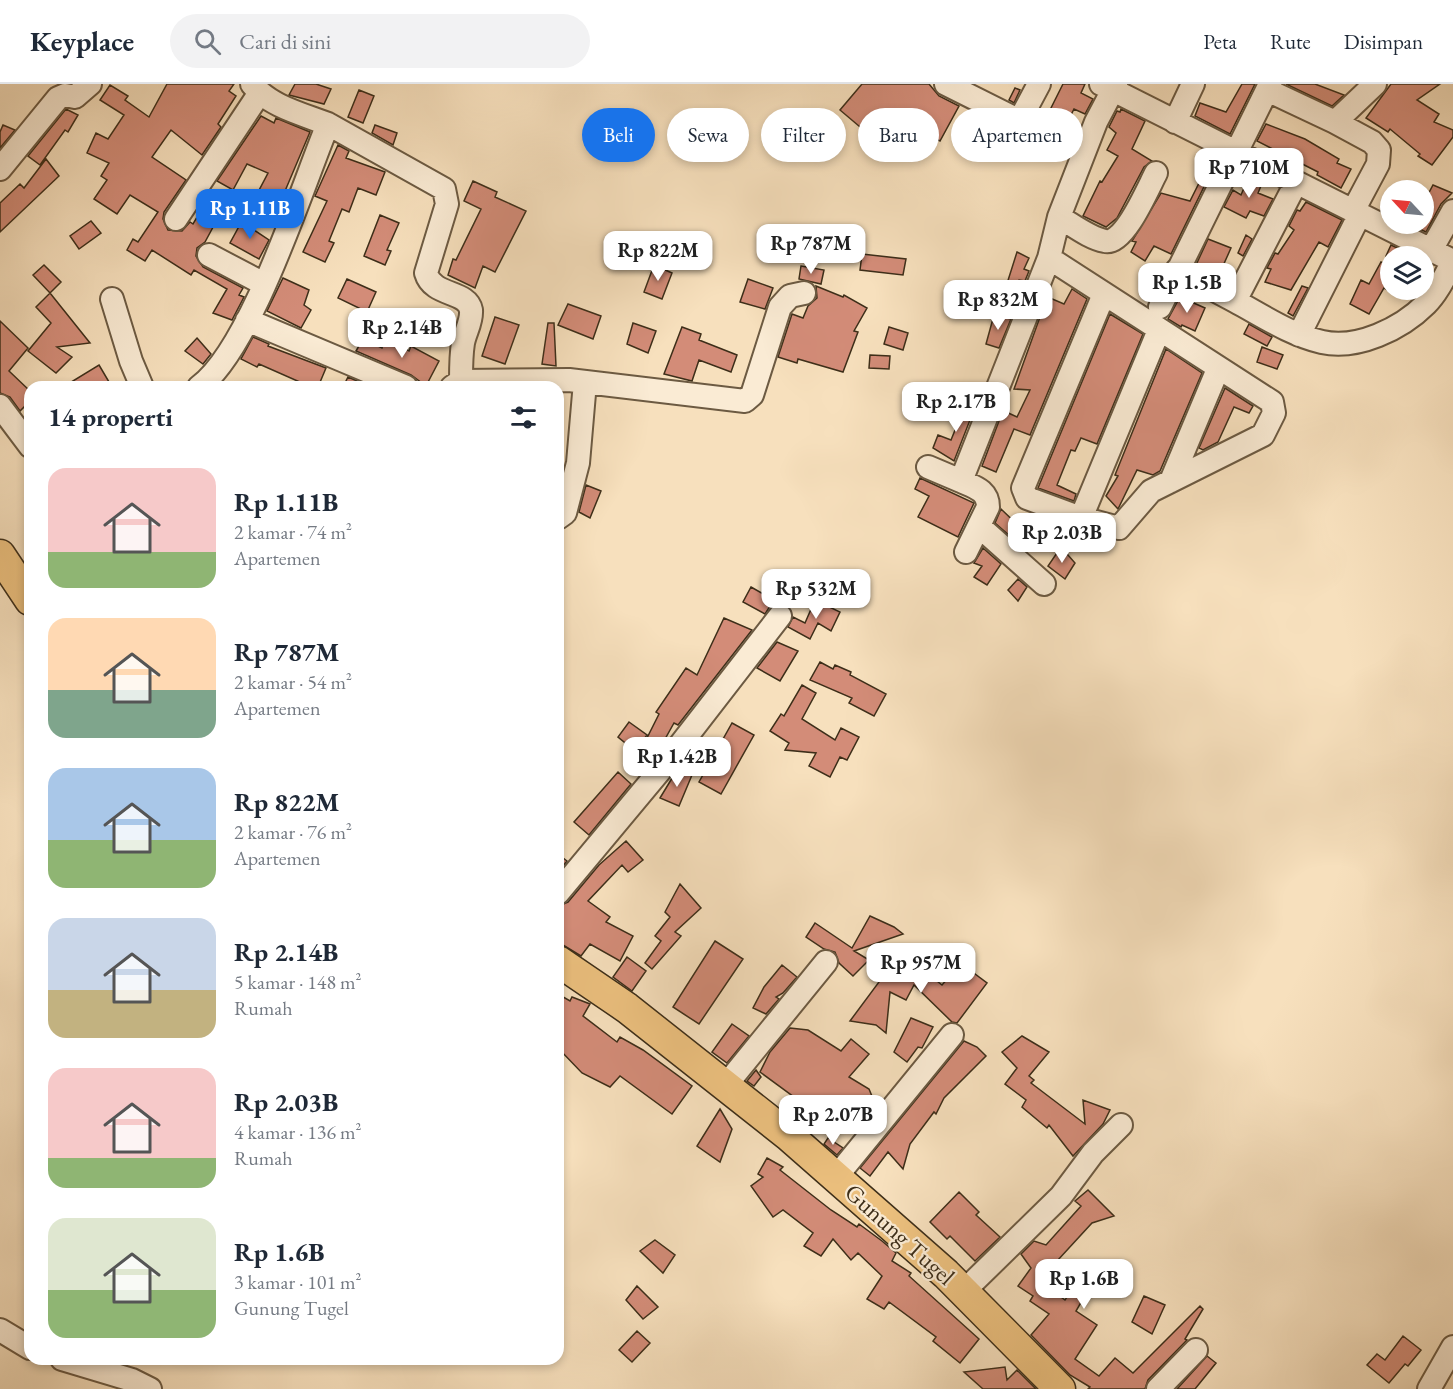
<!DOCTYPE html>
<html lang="id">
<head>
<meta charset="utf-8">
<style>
  body { margin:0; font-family:"EB Garamond",serif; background:#f2f2f3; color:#1f2937; height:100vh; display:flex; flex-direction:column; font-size:22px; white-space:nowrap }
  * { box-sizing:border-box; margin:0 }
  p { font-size:20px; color:#747a83 }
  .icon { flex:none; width:33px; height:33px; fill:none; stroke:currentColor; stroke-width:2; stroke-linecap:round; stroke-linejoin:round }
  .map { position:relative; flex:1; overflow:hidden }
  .drawer { position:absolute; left:24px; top:297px; width:540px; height:984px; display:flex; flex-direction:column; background:#fff; border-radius:18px; box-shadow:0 3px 9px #0003 }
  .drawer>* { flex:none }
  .guide { position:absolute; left:582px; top:24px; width:570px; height:54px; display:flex; gap:12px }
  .needle { width:39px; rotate:296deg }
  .fabs { position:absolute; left:1380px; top:96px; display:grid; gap:12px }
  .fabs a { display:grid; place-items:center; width:54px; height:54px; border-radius:50%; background:#fff; box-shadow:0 3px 9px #0003; font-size:30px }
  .price { position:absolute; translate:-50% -51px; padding:0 14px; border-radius:12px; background:#fff; color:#222; font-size:20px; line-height:39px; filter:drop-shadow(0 2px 3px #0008) }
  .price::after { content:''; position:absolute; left:50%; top:36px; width:18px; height:14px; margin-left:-9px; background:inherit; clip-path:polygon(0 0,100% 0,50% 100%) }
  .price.active { background:#1a73e8; color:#fff }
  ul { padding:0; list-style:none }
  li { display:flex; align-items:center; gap:18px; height:150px; padding:0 24px }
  li span { display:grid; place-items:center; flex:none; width:168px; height:120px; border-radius:18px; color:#555 }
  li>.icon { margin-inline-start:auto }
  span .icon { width:72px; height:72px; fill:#fffc; stroke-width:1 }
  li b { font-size:26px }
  h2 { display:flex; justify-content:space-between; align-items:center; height:72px; padding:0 24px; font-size:26px }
  .tag { padding:0 21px; border-radius:27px; background:#fff; box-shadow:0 3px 9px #0003; font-size:21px; line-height:54px }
  .tag.active { background:#1a73e8; color:#fff }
  header { display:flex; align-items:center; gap:36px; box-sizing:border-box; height:84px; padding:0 30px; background:#fff; border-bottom:2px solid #e0e1e3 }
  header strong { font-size:28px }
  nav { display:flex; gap:33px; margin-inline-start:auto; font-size:21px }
  .search { width:420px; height:54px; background:#f2f2f3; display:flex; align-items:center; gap:15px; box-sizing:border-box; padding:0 21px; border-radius:33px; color:#747a83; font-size:22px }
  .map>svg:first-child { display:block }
  .building { fill:#d38c78; stroke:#3d2e19; stroke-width:1.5 }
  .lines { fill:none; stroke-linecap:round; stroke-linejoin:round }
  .minor-casing { stroke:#6c5a42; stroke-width:26 }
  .major-casing { stroke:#3d2e19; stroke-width:33 }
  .minor { stroke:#faebd4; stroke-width:22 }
  .major { stroke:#ecc07e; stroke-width:30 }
  .labels { text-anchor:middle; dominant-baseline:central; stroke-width:4.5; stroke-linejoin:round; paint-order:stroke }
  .street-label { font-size:24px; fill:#3d2e19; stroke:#faebd4 }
</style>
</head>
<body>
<header>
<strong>Keyplace</strong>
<div class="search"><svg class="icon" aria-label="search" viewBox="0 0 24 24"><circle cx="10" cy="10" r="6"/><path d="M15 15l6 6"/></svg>Cari di sini</div>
<nav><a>Peta</a><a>Rute</a><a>Disimpan</a></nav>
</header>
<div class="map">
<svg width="1453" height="1305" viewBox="0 0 1453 1305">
  <rect width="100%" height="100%" fill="#f7e0bd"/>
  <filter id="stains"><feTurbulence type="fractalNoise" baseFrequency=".00333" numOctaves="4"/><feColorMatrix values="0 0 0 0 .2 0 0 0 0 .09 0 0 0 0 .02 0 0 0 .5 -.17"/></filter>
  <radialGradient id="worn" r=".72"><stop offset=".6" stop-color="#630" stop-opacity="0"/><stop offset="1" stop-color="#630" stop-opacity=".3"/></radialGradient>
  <!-- building -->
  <path class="building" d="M167,0H234L229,7L236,12L218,40L221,43L202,71L171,46L152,73L186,96L164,128L163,135L168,146L182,147L190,138L193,140L200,128L219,132L205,158L197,164L196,172L203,183L243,204L239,211L244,213L232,236L213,229L227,205L194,186L191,191L152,166L145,177L127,166L133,155L138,158L158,128L130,111L117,130L94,115L107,96L101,92L109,79L87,69L96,49L108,55L124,31L100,16L110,1L128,12L125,16L149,33Z
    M295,0H316L331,5L324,20L289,11Z
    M862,0H929L939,12L959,22L940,57L925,49L906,44L908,40L883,27L866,48L840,26Z
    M1063,0H1085L1081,9L1093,15L1085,30L1074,25L1065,43L1047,32Z
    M1242,0H1255L1230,50L1195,32L1200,19L1226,28Z
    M1286,0H1315L1344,11L1332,22Z
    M1391,0H1440L1417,16L1439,30L1434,38L1453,46V53L1432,81L1418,72L1420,70L1390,45L1388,48L1366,34Z
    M1015,4L1020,6L1014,19L1009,16Z
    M359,6L374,12L363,39L348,33Z
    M66,25L78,31L68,48L65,46L40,81L28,72Z
    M1121,25L1145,37L1132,65L1152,77L1144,83L1117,134L1106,143L1083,132L1100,97L1102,98L1118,72L1107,66L1116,49L1109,43L1117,27L1120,28Z
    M261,32L274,39L276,34L310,48L285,107L287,109L281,126L256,112L268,89L247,80L233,106L217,97Z
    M982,34L998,43L990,57L974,48Z
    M1266,40L1305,55L1339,75L1337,79L1351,85L1341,104L1317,91L1318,88L1257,57Z
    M3,41L15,46L0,64V48Z
    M375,41L397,49L393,61L372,49Z
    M338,61L349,67L346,74L385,88L376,111L358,104L349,128L342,125L329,157L334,159L325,178L303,168L327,117L315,112Z
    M1205,67L1218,74L1171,170L1154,162L1145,177L1131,168L1136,158L1132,157L1161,109L1190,117L1206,85L1198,82Z
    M46,75L59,92L0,148V119L20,100L24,104Z
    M1250,90L1263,97L1258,109L1273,115L1264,132L1250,127L1246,134L1224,123L1233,106L1241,111Z
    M473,97L497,108L495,113L526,127L495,188L483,182L475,204L448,191L453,175L456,176L481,125L464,117Z
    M1433,101L1452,109L1441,120L1426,148L1411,141L1424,140V118Z
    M1306,118L1342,136L1328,163L1319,158L1291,206L1265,198L1271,185L1267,184L1275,169L1278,170L1294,146L1289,142L1297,126L1300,127Z
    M380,131L399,139L387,166L391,167L385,181L364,172Z
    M91,137L101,149L79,165L70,152Z
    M242,137L253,140L251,144L269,156L259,175L230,159Z
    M1246,151L1252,155L1243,172L1238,169Z
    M1208,155L1231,164L1218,193L1196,181Z
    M1391,161L1414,172H1386Z
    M1017,168L1029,174L1024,185L1029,187L1025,197L1019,196L1012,212L1004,209Z
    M862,170L906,175L903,191L860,186Z
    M1381,178L1390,182V207L1384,204L1369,230L1350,220L1361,196L1369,200Z
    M44,181L61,198L50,209L33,191Z
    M654,181L672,189L662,215L644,208Z
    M801,182L824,186L821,200L799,195Z
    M283,194L309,206L304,221L311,226L301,244L267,227Z
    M347,195L376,208L367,228L338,214Z
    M748,195L773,204L765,225L740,218Z
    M816,202L843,213L844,211L867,224L854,247L858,248L843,288L798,275L797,279L778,273L792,230L803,234L808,222L817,214Z
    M1302,202L1308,204L1293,232L1288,229Z
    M1072,205L1087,215L1030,351L1014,345L996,388L982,382L1002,329L1004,327L1017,333L1030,306L1014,305L1040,233L1050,214L1064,220Z
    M50,209L90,259L57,263L72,273L56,289L28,267L51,239L36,223Z
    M1180,213L1205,224L1195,247L1182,241L1181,243L1168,235Z
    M568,220L601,232L593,255L558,241Z
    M1110,230L1143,250L1097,360L1081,354L1075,367L1071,366L1057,401L1076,410L1074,417L1038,404Z
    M994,231L1011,235L999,264L986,260Z
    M495,233L519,241L505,280L482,272Z
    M0,237L28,264L9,287L30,307V317L20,327L10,313L0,309Z
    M548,239H554L556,282L542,280Z
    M633,239L656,247L648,269L627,260Z
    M1249,240L1272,253L1267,262L1244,250Z
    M682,243L701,250L699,256L737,271L731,288L699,276L692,297L664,290Z
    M889,243L908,249L903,266L884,260Z
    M253,253L269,260L268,262L326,284L318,303H311L259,280L257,283L241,275Z
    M385,253L409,267L411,262L439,277L426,302L411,291L356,267L363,255L382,264Z
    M197,254L211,270L203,280L185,267Z
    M1262,263L1283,271L1277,285L1257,278Z
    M1166,265L1202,289L1160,387L1153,391L1137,386L1118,425L1106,412L1118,392L1115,391Z
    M870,271L890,272L889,285L869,284Z
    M99,281L112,303H63Z
    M348,293L364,300L363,303H343Z
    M1225,304L1253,322L1249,329L1234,323L1218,358L1203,366L1199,364Z
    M968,314L977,318L954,377L933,364L938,351L951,356Z
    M920,394L974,419L958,453L918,433L929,412L915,405Z
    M586,401L601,407L590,434L579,428Z
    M1001,425L1023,446L1017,458L995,439Z
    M1061,463L1075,479L1065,495L1048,482Z
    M983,464L1001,480L987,501L974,493L982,482L974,479Z
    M1018,495L1027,503L1018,517L1008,506Z
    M751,503L774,516L765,530L743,518Z
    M815,516L840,528L831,547L818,539L810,555L788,543L793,533L805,539Z
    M724,534L752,546L678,641L674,639L660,664L646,656L659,630L656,628L686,584L697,591Z
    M777,558L798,567L780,597L757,584Z
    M820,578L833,585L835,581L851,588L850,591L886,610L874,632L849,619L852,614L810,596Z
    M802,601L816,609L802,635L835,656L841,644L859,653L847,676L840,673L830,693L809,682L816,669L785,666L789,659L770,647L781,630L784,632Z
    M629,638L647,651L635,667L618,653Z
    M732,639L754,651L721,710L699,698Z
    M677,686L692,691L679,722L660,714Z
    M618,688L631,700L589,751L574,738Z
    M626,757L643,776L628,788L622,781L588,817L610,833L606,838L633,852L620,877L590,860L581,872L558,858V822L568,818L599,781Z
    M558,770L567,777L558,788Z
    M680,800L701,824L675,848L681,852L652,885L645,879L661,857L655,852L670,833L665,828Z
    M870,832L894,843L903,850L854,867L869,876L853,892L839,879L835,868L824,865L806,853L815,839L852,864Z
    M715,857L743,875L699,940L673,923Z
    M627,873L646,887L632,907L613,893Z
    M893,879L892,886L901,892L916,880L942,901L956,885L964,888L967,884L987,899L957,939L952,938L914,901L906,916L890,908L886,949L876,941L850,937L882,894L877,890L889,884Z
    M782,881L797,893L783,909L776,913L779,915L766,930L753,924L764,903Z
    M558,910L570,917L572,913L590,920L583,932L617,958L620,953L643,966L692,1002L672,1030L620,992L610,1003L582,989L558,964Z
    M911,934L933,943L922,964L918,963L907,978L894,968Z
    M732,940L749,952L727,979L712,968Z
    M790,944L808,946L841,967L851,955L869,970L849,993L869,1005L876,1022L865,1036L862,1037L851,1029L835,1043L760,988L770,968Z
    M1022,952L1049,968L1029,992L1034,996L1031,999L1085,1040L1083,1016L1110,1026L1103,1040L1073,1072L1049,1041L1047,1044L1022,1023L1026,1016L1005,1000L1017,984L1002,968Z
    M964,957L977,963L986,972L944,1014L936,1030L934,1028L910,1060L903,1085L888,1068L870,1092L860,1084Z
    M756,986L761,993L754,1002L747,997Z
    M720,1025L732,1045L720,1078L697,1062Z
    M828,1054L843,1064L837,1071L824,1060Z
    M767,1074L783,1083L780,1086L831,1126L857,1143L859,1140L882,1157L896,1169L892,1177L911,1189L909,1192L979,1255L960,1279L933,1257L936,1253L889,1218L884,1225L867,1215L882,1192L858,1169L851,1176L833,1155L821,1172L804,1162L813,1149L783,1126L773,1133L751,1102L763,1093L758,1090Z
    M1088,1106L1114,1132L1092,1139L1057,1177L1060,1181L1043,1200L1065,1216L1070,1209H1076L1083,1215L1076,1227L1097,1241L1075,1275L1099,1292L1115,1274L1133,1289L1200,1222L1203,1225L1185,1255L1187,1256L1148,1296L1145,1305H1088L1090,1303L1070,1291L1031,1251L1049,1230L1030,1217L1033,1212L1018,1202L1031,1184L1021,1170L1034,1157L1046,1161L1081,1122L1075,1117Z
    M959,1108L979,1128L976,1131L1000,1153L975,1177L950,1152L947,1155L930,1138Z
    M655,1156L675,1171L663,1189L640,1167Z
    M637,1202L658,1223L643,1235L626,1216Z
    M1144,1212L1165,1221L1152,1250L1132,1238Z
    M637,1247L650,1259L632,1278L619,1266Z
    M1403,1252L1421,1266L1408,1282L1405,1280L1389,1299L1367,1281L1377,1270L1385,1276Z
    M1207,1272L1216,1279L1195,1305H1177Z
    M1005,1283L1007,1296L1017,1286L1036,1305H983L964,1288Z"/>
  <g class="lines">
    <defs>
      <path id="minor" d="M946,0L1014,34L1023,30L1039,0
        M1101,0L1453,177
        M1267,6L1335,38
        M1175,38L1193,0
        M328,40L444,105L447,120L426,189C433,213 467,206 471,226C472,238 465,248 463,259C461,271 461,285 461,297
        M0,85L58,14L65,11L75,13L90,0
        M1353,127L1378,80L1379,66L1372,58L1335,38L1375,0
        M1059,133C1073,141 1089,154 1105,157C1124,162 1148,104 1156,89
        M176,135L259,10
        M1431,166L1453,127
        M209,171L264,200
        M1049,174L1272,318L1274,329L1263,351L1151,407L1119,444L1081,434
        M1177,186L1235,217L1296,99
        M1104,210L1023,404L1027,414L1081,434L1159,246
        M112,215L131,277L142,303
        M1235,217C1263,232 1291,251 1322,258C1357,266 1401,245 1426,220C1438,208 1445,192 1453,177
        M1160,223L1270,0
        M247,236L406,303
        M1299,251L1360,130
        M199,303C251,265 302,103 328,40C302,30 269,22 252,0
        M452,303L461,297L569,296L745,317L752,311L780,223L790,212L804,209
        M0,322L30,362
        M928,383L961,397
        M1171,397L1218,285
        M558,434L565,429L578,379L585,298
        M980,443L1044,500
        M966,468L988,423C988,406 974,403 961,397L1049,174L1059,133L1096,38L1116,0
        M558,809L663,683L780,532
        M726,1001L826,878
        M836,1093L952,951
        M964,1207L1061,1112L1093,1069L1121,1041
        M0,1246L30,1264
        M62,1275L132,1296L150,1305
        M1158,1305L1196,1266
        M1429,1305L1453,1263"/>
      <path id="major" d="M0,471L30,516
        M558,877L627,924L789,1052L946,1190L1060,1305"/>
    </defs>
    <!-- minor casing -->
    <use href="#minor" class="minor-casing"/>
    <!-- major casing -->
    <use href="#major" class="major-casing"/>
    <!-- minor -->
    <use href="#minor" class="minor"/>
    <!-- major -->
    <use href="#major" class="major"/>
  </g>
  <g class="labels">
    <!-- street labels -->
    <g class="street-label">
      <text transform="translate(900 1150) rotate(42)">Gunung Tugel</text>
    </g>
  </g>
  <rect width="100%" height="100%" filter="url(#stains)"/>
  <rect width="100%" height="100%" fill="url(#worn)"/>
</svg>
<div class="fabs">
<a><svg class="needle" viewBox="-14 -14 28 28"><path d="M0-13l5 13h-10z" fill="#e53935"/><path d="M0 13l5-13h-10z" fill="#747a83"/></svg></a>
<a><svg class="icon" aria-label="layers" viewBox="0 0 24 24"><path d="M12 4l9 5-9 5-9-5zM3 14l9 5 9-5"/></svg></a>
</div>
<b class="price" style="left:1249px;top:115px">Rp 710M</b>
<b class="price active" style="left:250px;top:156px">Rp 1.11B</b>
<b class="price" style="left:811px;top:191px">Rp 787M</b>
<b class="price" style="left:658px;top:198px">Rp 822M</b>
<b class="price" style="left:1187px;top:230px">Rp 1.5B</b>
<b class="price" style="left:998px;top:247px">Rp 832M</b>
<b class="price" style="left:402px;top:275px">Rp 2.14B</b>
<b class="price" style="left:956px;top:349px">Rp 2.17B</b>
<b class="price" style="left:1062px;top:480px">Rp 2.03B</b>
<b class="price" style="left:816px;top:536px">Rp 532M</b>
<b class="price" style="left:677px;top:704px">Rp 1.42B</b>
<b class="price" style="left:921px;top:910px">Rp 957M</b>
<b class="price" style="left:833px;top:1062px">Rp 2.07B</b>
<b class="price" style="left:1084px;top:1226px">Rp 1.6B</b>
<div class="guide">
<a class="tag active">Beli</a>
<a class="tag">Sewa</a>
<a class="tag">Filter</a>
<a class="tag">Baru</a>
<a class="tag">Apartemen</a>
</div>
<section class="drawer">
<h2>14 properti<svg class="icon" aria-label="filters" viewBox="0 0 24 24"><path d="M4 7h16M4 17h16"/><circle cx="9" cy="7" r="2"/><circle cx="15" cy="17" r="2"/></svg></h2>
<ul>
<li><span style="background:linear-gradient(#f6c9c9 70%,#8fb573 0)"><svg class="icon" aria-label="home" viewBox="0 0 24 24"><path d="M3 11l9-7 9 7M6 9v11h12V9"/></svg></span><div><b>Rp 1.11B</b><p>2 kamar · 74 m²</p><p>Apartemen</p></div></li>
<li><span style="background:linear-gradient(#ffd9b3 60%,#7fa58c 0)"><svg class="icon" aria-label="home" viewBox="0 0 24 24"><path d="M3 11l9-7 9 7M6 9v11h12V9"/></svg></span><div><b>Rp 787M</b><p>2 kamar · 54 m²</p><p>Apartemen</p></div></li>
<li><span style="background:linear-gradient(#a9c7e8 60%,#8fb573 0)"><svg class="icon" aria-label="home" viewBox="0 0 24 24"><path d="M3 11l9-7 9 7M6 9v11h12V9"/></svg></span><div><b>Rp 822M</b><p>2 kamar · 76 m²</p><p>Apartemen</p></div></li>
<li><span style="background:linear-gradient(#c9d6e8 60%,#c2b280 0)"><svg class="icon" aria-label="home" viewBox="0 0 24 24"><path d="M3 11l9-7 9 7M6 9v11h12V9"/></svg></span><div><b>Rp 2.14B</b><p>5 kamar · 148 m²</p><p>Rumah</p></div></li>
<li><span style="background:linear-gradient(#f6c9c9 75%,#8fb573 0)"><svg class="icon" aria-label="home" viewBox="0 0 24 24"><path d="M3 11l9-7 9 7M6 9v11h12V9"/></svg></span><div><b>Rp 2.03B</b><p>4 kamar · 136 m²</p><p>Rumah</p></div></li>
<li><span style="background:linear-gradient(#dfe7d0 60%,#8fb573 0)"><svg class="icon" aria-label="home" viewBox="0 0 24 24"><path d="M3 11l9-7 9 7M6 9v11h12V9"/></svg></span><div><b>Rp 1.6B</b><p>3 kamar · 101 m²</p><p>Gunung Tugel</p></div></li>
</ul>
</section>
</div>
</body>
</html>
